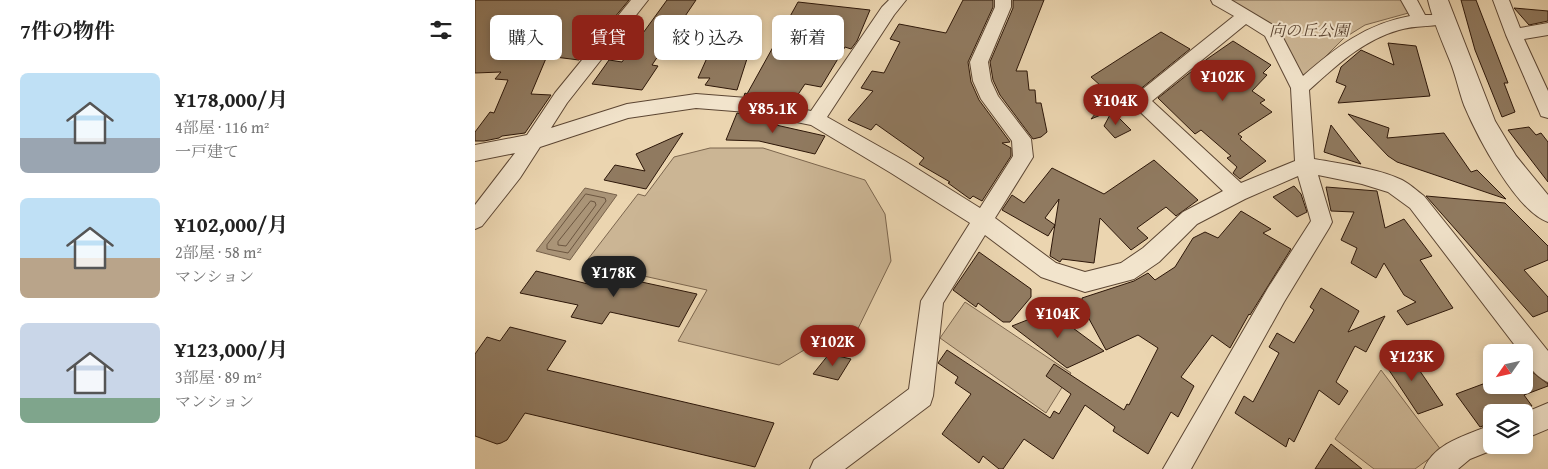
<!DOCTYPE html>
<html lang="ja">
<head>
<meta charset="utf-8">
<style>
  body { margin:0; font-family:"Gentium Book Plus","Noto Serif JP",serif; background:#f2f2f2; color:#222; height:100vh; display:flex; flex-direction:column; font-size:19px; white-space:nowrap }
  * { box-sizing:border-box; margin:0 }
  p { font-size:16px; color:#767676 }
  .icon { flex:none; width:28px; height:28px; fill:none; stroke:currentColor; stroke-width:2; stroke-linecap:round; stroke-linejoin:round }
  .map { position:relative; flex:1; overflow:hidden }
  .sheet { display:flex; flex-direction:column; background:#fff; width:475px }
  .sheet>* { flex:none }
  .top-card { position:absolute; left:15px; top:15px; width:475px; height:45px; display:flex; gap:10px }
  .needle { width:32px; rotate:236deg }
  .controls { position:absolute; left:1008px; top:344px; display:grid; gap:10px }
  .controls a { display:grid; place-items:center; width:50px; height:50px; border-radius:8px; background:#fff; box-shadow:0 2px 8px #0003; font-size:25px }
  .price { position:absolute; translate:-50% -42px; padding:0 11px; border-radius:18px; background:#8f2418; color:#fff; font-size:16px; line-height:32px; filter:drop-shadow(0 1px 2px #0008) }
  .price::after { content:''; position:absolute; left:50%; top:30px; width:15px; height:11px; margin-left:-8px; background:inherit; clip-path:polygon(0 0,100% 0,50% 100%) }
  .price.current { background:#222; color:#fff }
  ul { padding:0; list-style:none }
  li { display:flex; align-items:center; gap:15px; height:125px; padding:0 20px }
  li span { display:grid; place-items:center; flex:none; width:140px; height:100px; border-radius:8px; color:#555 }
  li>.icon { margin-inline-start:auto }
  span .icon { width:60px; height:60px; fill:#fffc; stroke-width:1 }
  li b { font-size:21px }
  h2 { display:flex; justify-content:space-between; align-items:center; height:60px; padding:0 20px; font-size:21px }
  .pill { padding:0 18px; border-radius:8px; background:#fff; box-shadow:0 2px 8px #0003; font-size:18px; line-height:45px }
  .pill.current { background:#8f2418; color:#fff }
  main { display:flex; flex:1; min-height:0 }
  .map>svg:first-child { display:block }
  .green { fill:#cbb594; stroke:#7c664e }
  .water { fill:#aa9477; stroke:#78624b }
  .lines { fill:none; stroke-linecap:round; stroke-linejoin:round }
  .shore { stroke:#6c5640; stroke-width:1 }
  .building { fill:#907a60; stroke:#2d1709 }
  .minor-casing { stroke:#5c4633; stroke-width:2 }
  .tertiary-casing { stroke:#5c4633; stroke-width:2 }
  .minor { fill:#f2e4cc; fill-rule:evenodd }
  .tertiary { fill:#f2e4cc; fill-rule:evenodd }
  .labels { text-anchor:middle; dominant-baseline:central; stroke-width:4; stroke-linejoin:round; paint-order:stroke }
  .far-park-label { font-size:16px; font-style:italic; fill:#5c4633; stroke:#f2e4cc }
</style>
</head>
<body>
<main>
<section class="sheet">
<h2>7件の物件<svg class="icon" aria-label="filters" viewBox="0 0 24 24"><path d="M4 7h16M4 17h16"/><circle cx="9" cy="7" r="2"/><circle cx="15" cy="17" r="2"/></svg></h2>
<ul>
<li><span style="background:linear-gradient(#bfe0f5 65%,#9aa5b1 0)"><svg class="icon" aria-label="home" viewBox="0 0 24 24"><path d="M3 11l9-7 9 7M6 9v11h12V9"/></svg></span><div><b>¥178,000/月</b><p>4部屋 · 116 m²</p><p>一戸建て</p></div></li>
<li><span style="background:linear-gradient(#bfe0f5 60%,#b9a48a 0)"><svg class="icon" aria-label="home" viewBox="0 0 24 24"><path d="M3 11l9-7 9 7M6 9v11h12V9"/></svg></span><div><b>¥102,000/月</b><p>2部屋 · 58 m²</p><p>マンション</p></div></li>
<li><span style="background:linear-gradient(#c9d6e8 75%,#7fa58c 0)"><svg class="icon" aria-label="home" viewBox="0 0 24 24"><path d="M3 11l9-7 9 7M6 9v11h12V9"/></svg></span><div><b>¥123,000/月</b><p>3部屋 · 89 m²</p><p>マンション</p></div></li>
</ul>
</section>
<div class="map">
<svg width="1073" height="469" viewBox="0 0 1073 469">
  <rect width="100%" height="100%" fill="#ebd5b0"/>
  <filter id="stains"><feTurbulence type="fractalNoise" baseFrequency=".004" numOctaves="4"/><feColorMatrix values="0 0 0 0 .2 0 0 0 0 .09 0 0 0 0 .02 0 0 0 .5 -.17"/></filter>
  <radialGradient id="worn" r=".72"><stop offset=".6" stop-color="#630" stop-opacity="0"/><stop offset="1" stop-color="#630" stop-opacity=".3"/></radialGradient>
  <!-- green -->
  <path class="green" d="M748,0H930L937,12L890,25L869,38L828,79L801,31Z
    M235,148H288L390,180L410,214L416,261L376,343L351,337L304,365L203,341L232,290L110,263L163,194L170,196L199,157Z
    M490,302L596,373L571,413L465,338Z
    M906,370L966,450L940,469H899L860,439Z"/>
  <!-- water -->
  <path class="water" d="M110,188L142,195L95,260L61,251Z"/>
  <g class="lines">
    <!-- shore -->
    <path class="shore" d="M111,194L130,198L131,201L93,253L72,249V245Z
      M116,201L120,202L121,205L91,246L83,245V242Z"/>
  </g>
  <!-- building -->
  <path class="building" d="M0,0H154L104,60L72,56L56,94L76,95L50,133L27,136L24,138L9,141H0V132L15,112L19,113L33,80L20,79L26,72L0,73Z
    M192,0H221L177,65L183,66L167,90L117,84L134,60L147,62Z
    M488,0H518V7L493,62L496,82L504,100L535,142L527,143L536,148V156L507,201L498,196L495,199L473,183L475,182L444,164L449,158L401,124L396,130L373,120L398,91L386,88L397,71L409,73L425,42L415,39L424,24L471,33Z
    M538,0H569L541,71H552L554,90H560L561,103H566L572,132L566,137L558,139L525,95L518,80L515,62L538,8Z
    M986,0H1001L1033,83H1029L1040,112L1027,117L1000,50Z
    M323,2L395,10L382,41L376,49L370,47L346,87L330,84L316,105L269,96L270,93L272,94Z
    M1039,8L1073,11V21L1054,25Z
    M686,32L715,49L658,95L654,100L655,103L616,119L636,95L616,77Z
    M240,40L277,43L262,90L230,85L235,78H223Z
    M758,41L796,65L788,73L792,75L777,91L790,100L785,103L797,112L763,134L767,137L765,139L791,161L765,179L758,173L762,167L752,158L756,156L726,130L720,134L683,98L732,59Z
    M913,43L941,46L955,96L863,103L871,86L861,82L866,67L886,50L919,65Z
    M637,111L656,130L640,138L629,126Z
    M262,113L305,121L301,125L350,136L340,154L284,141L251,140Z
    M873,114L914,128L912,138L969,133L996,172L1002,170L1031,199L922,162L913,156Z
    M856,125L886,164L849,152Z
    M1054,127L1061,135L1066,133L1073,142V182L1033,130Z
    M208,133L171,189L129,180L140,165L170,171L161,154Z
    M679,160L723,200L701,216L691,207L662,228L673,238L656,250L625,218L619,263L587,259L585,262L575,256L584,199L570,218L580,225L573,236L527,210L537,195L549,203L577,168L629,194Z
    M819,186L826,194L832,212L822,217L798,197Z
    M851,187L902,191L910,228L929,219L957,256L945,260L978,308L932,325L922,311L941,302L929,295L909,263L901,278L876,263L882,248L866,240L879,212L856,211Z
    M951,196L1030,203L1073,246V260L1049,270L1073,297V311L1058,317Z
    M766,211L796,229L788,233L816,249L775,315L774,314L755,348L737,335L706,377L719,386L703,417L696,412L673,454L638,431L640,427L610,405L578,459L549,439L528,469H524L508,456L504,463L467,434L496,394L480,383L483,377L463,363L472,350L575,418L579,411L584,414L596,394L571,376L579,364L649,410L652,404L654,405L683,348L663,335L631,350L607,306V298L659,281L673,273L680,280L700,267L718,238L730,232L743,238Z
    M504,252L556,289V297L535,322H528L503,303L501,307L478,290Z
    M61,271L117,285L125,273L222,294L204,327L135,312L127,324L96,317L103,305L45,293Z
    M846,288L884,311L873,332L910,316L891,352L880,346L861,382L873,391L864,405L844,390L819,442L814,438L811,447L760,413L769,396L778,402L804,353L794,347L802,333L819,343L839,310L835,307Z
    M575,311L629,351L592,368L537,326Z
    M35,327L91,341L72,370L299,423L280,467L50,413L32,440L26,443L22,444L0,436V354L12,337L25,341Z
    M930,349L968,405L943,414L906,358Z
    M354,354L376,359L363,380L338,374Z
    M1049,360L1056,371L1073,384V386L1049,395L1057,406L1042,412H1016V423L1005,427L981,394L1016,381V385H1049Z
    M856,444L887,469H840Z"/>
  <g class="lines">
    <defs>
      <path id="minor" d="M156,0H173L92,103L76,128L152,104L221,94L272,98L336,111L407,7L414,0H431L419,15L352,117L430,161L505,208L538,156L537,141L506,99L498,81L495,62L520,7V0H536V7L513,62L516,81L523,96L556,139L558,157L520,218L581,263L610,272L646,263L668,248L708,212L748,191L659,106L656,101L659,96L759,16L738,4L736,0H756L803,28L828,76C860,48 891,24 935,16L926,0H942L950,15H974L976,19L974,23C958,27 940,25 924,30C888,40 861,66 834,90L839,159C867,164 902,168 927,180C935,184 942,191 949,196L1073,351V382C1063,378 1049,364 1049,352H1045L935,208L913,192L887,184L843,175L857,222L854,228L809,302L716,469H688L793,288L836,221L823,176L770,199L722,224L684,262L659,279L610,292L566,277L510,235L468,303L458,396L455,405L370,469H335L339,460L434,389L446,301L495,223L416,173L336,125L272,112L221,108L153,118L65,147L45,178L7,226L0,229V205L40,153L0,161V145L52,135L80,93ZM771,24L790,36L816,88L820,161L766,183L677,101Z
        M1018,0H1034L1045,28L1073,23V35L1049,39L1073,91V118L1066,116L1064,111L1031,35Z
        M1073,403V429L1049,439V413Z
        M1016,425V445H1026L1025,447L995,459L983,469H949C959,443 992,435 1016,425Z"/>
      <path id="tertiary" d="M953,0H973L1020,121L1041,156L1073,195V222C1041,211 1002,136 989,105C984,91 981,76 975,61C967,41 958,21 953,0Z"/>
    </defs>
    <!-- minor casing -->
    <use href="#minor" class="minor-casing"/>
    <!-- tertiary casing -->
    <use href="#tertiary" class="tertiary-casing"/>
    <!-- minor -->
    <use href="#minor" class="minor"/>
    <!-- tertiary -->
    <use href="#tertiary" class="tertiary"/>
  </g>
  <g class="labels">
    <!-- far-park labels -->
    <g class="far-park-label">
      <text x="834" y="30">向の丘公園</text>
    </g>
  </g>
  <rect width="100%" height="100%" filter="url(#stains)"/>
  <rect width="100%" height="100%" fill="url(#worn)"/>
</svg>
<div class="controls">
<a><svg class="needle" viewBox="-14 -14 28 28"><path d="M0-13l5 13h-10z" fill="#e53935"/><path d="M0 13l5-13h-10z" fill="#767676"/></svg></a>
<a><svg class="icon" aria-label="layers" viewBox="0 0 24 24"><path d="M12 4l9 5-9 5-9-5zM3 14l9 5 9-5"/></svg></a>
</div>
<b class="price" style="left:748px;top:102px">¥102K</b>
<b class="price" style="left:641px;top:126px">¥104K</b>
<b class="price" style="left:298px;top:134px">¥85.1K</b>
<b class="price current" style="left:139px;top:298px">¥178K</b>
<b class="price" style="left:583px;top:339px">¥104K</b>
<b class="price" style="left:358px;top:367px">¥102K</b>
<b class="price" style="left:937px;top:382px">¥123K</b>
<div class="top-card">
<a class="pill">購入</a>
<a class="pill current">賃貸</a>
<a class="pill">絞り込み</a>
<a class="pill">新着</a>
</div>
</div>
</main>
</body>
</html>
